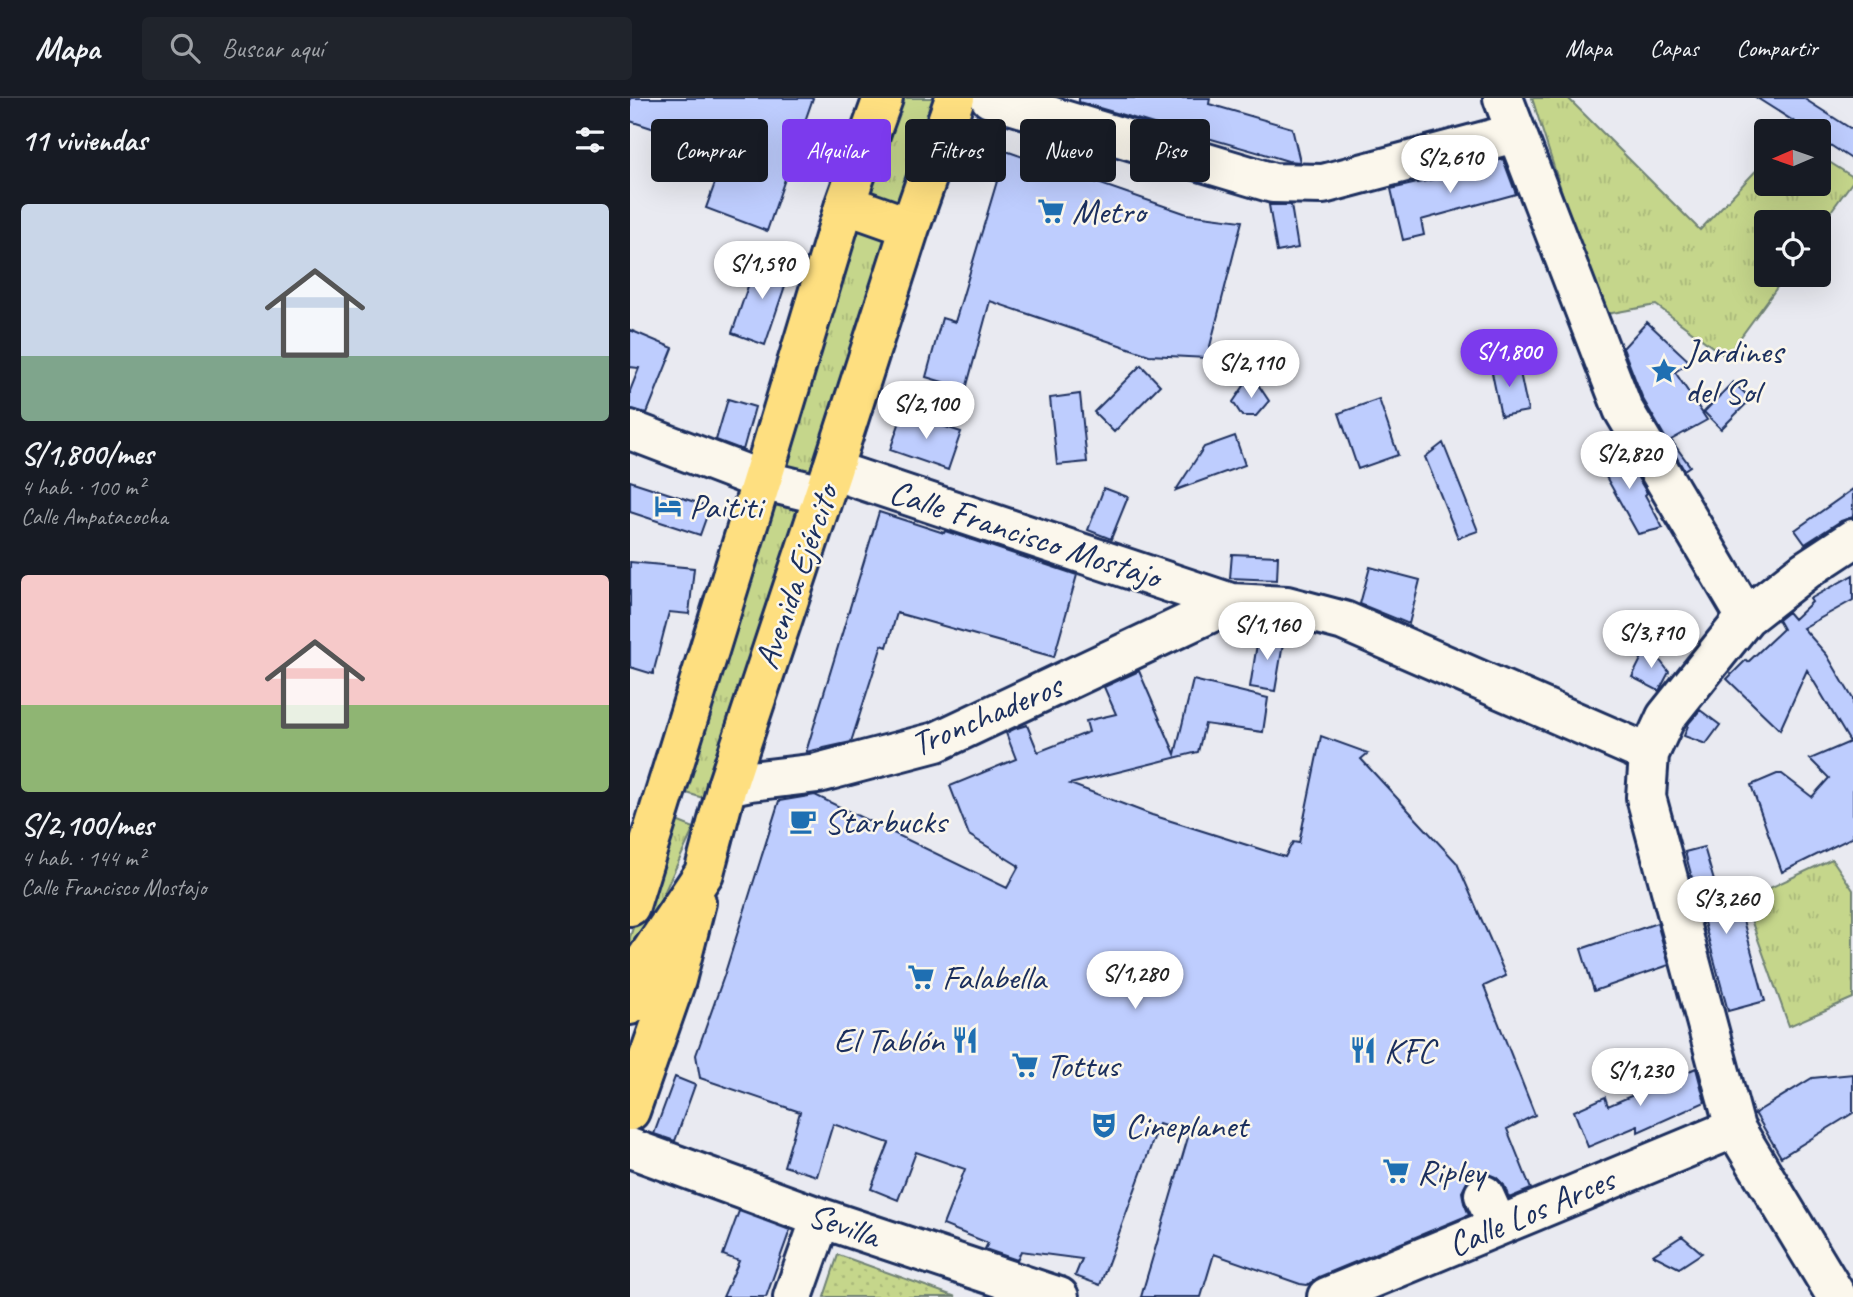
<!DOCTYPE html>
<html lang="es">
<head>
<meta charset="utf-8">
<style>
  body { margin:0; font-family:Caveat,sans-serif; background:#20242c; color:#f1f3f6; height:100vh; display:flex; flex-direction:column; font-size:26px; white-space:nowrap }
  * { box-sizing:border-box; margin:0 }
  p { font-size:23px; color:#9ea1a6 }
  .icon { flex:none; width:38px; height:38px; fill:none; stroke:currentColor; stroke-width:2; stroke-linecap:round; stroke-linejoin:round }
  .map { position:relative; flex:1; overflow:hidden }
  .panel { display:flex; flex-direction:column; background:#171b24; width:630px }
  .panel>* { flex:none }
  .top-card { position:absolute; left:21px; top:21px; width:665px; height:63px; display:flex; gap:14px }
  .needle { width:46px; rotate:268deg }
  .controls { position:absolute; left:1124px; top:21px; display:grid; gap:14px }
  .controls a { display:grid; place-items:center; width:77px; height:77px; border-radius:7px; background:#171b24; box-shadow:0 7px 28px #0002; font-size:35px }
  .price { position:absolute; translate:-50% -60px; padding:0 16px; border-radius:24px; background:#fff; color:#222; font-size:23px; line-height:46px; filter:drop-shadow(0 2px 4px #0008) }
  .price::after { content:''; position:absolute; left:50%; top:42px; width:21px; height:16px; margin-left:-10px; background:inherit; clip-path:polygon(0 0,100% 0,50% 100%) }
  .price.active { background:#7c3aed; color:#fff }
  ul { padding:0; list-style:none }
  li { display:grid; align-content:center; gap:14px; height:371px; padding:0 21px }
  li span { display:grid; place-items:center; height:217px; border-radius:7px; color:#555 }
  li>.icon { margin-inline-start:auto }
  span .icon { width:126px; height:126px; fill:#fffc; stroke-width:1 }
  li b { font-size:30px }
  h2 { display:flex; justify-content:space-between; align-items:center; height:84px; padding:0 21px; font-size:30px }
  .tag { padding:0 24px; border-radius:7px; background:#171b24; box-shadow:0 7px 28px #0002; font-size:24px; line-height:63px }
  .tag.active { background:#7c3aed; color:#fff }
  header { display:flex; align-items:center; gap:42px; box-sizing:border-box; height:98px; padding:0 35px; background:#171b24; border-bottom:2px solid #363941 }
  header strong { font-size:33px }
  nav { display:flex; gap:38px; margin-inline-start:auto; font-size:24px }
  .search { width:490px; height:63px; background:#20242c; display:flex; align-items:center; gap:18px; box-sizing:border-box; padding:0 24px; border-radius:7px; color:#9ea1a6; font-size:26px }
  main { display:flex; flex:1; min-height:0 }
  .map>svg:first-child { display:block }
  .grass { fill:url(#grass-tufts); stroke:#708274; stroke-width:2 }
  .park { fill:url(#park-dots); stroke:#708274; stroke-width:2 }
  .building { fill:#becdfe; stroke:#1b2f5e; stroke-width:2 }
  .lines { fill:none; stroke-linecap:round; stroke-linejoin:round }
  .minor-casing { stroke:#1b2f5e; stroke-width:44 }
  .major-casing { stroke:#1b2f5e; stroke-width:44 }
  .minor { stroke:#fbf7ec; stroke-width:38 }
  .major { stroke:#fedf80; stroke-width:38 }
  .labels { text-anchor:middle; dominant-baseline:central; stroke-width:5; stroke-linejoin:round; paint-order:stroke }
  .poi-label { font-size:35px; fill:#1b2f5e; stroke:#fbf7ec; text-anchor:start }
  .street-label { font-size:35px; fill:#1b2f5e; stroke:#fbf7ec }
</style>
</head>
<body>
<header>
<strong>Mapa</strong>
<div class="search"><svg class="icon" aria-label="search" viewBox="0 0 24 24"><circle cx="10" cy="10" r="6"/><path d="M15 15l6 6"/></svg>Buscar aquí</div>
<nav><a>Mapa</a><a>Capas</a><a>Compartir</a></nav>
</header>
<main>
<section class="panel">
<h2>11 viviendas<svg class="icon" aria-label="filters" viewBox="0 0 24 24"><path d="M4 7h16M4 17h16"/><circle cx="9" cy="7" r="2"/><circle cx="15" cy="17" r="2"/></svg></h2>
<ul>
<li><span style="background:linear-gradient(#c9d6e8 70%,#7fa58c 0)"><svg class="icon" aria-label="home" viewBox="0 0 24 24"><path d="M3 11l9-7 9 7M6 9v11h12V9"/></svg></span><div><b>S/1,800/mes</b><p>4 hab. · 100 m²</p><p>Calle Ampatacocha</p></div></li>
<li><span style="background:linear-gradient(#f6c9c9 60%,#8fb573 0)"><svg class="icon" aria-label="home" viewBox="0 0 24 24"><path d="M3 11l9-7 9 7M6 9v11h12V9"/></svg></span><div><b>S/2,100/mes</b><p>4 hab. · 144 m²</p><p>Calle Francisco Mostajo</p></div></li>
</ul>
</section>
<div class="map">
<svg width="1223" height="1199" viewBox="0 0 1223 1199">
  <defs>
    <pattern id="grass-tufts" width="24" height="20" patternUnits="userSpaceOnUse" patternTransform="scale(1.75)"><rect width="24" height="20" fill="#c5d68b"/><path d="M3 7l-1-3M5 7V3M7 7l1-3M15 17l-1-3M17 17v-4M19 17l1-3" fill="none" stroke="#a9b87a"/></pattern>
    <pattern id="park-dots" width="8" height="8" patternUnits="userSpaceOnUse" patternTransform="scale(1.75)"><rect width="8" height="8" fill="#c5d68b"/><path d="M2 2h.1M6 6h.1" fill="none" stroke="#a9b87a" stroke-width="1.8" stroke-linecap="round"/></pattern>
  </defs>
  <rect width="100%" height="100%" fill="#e9eaf1"/>
  <filter id="ink" filterUnits="userSpaceOnUse"><feTurbulence type="fractalNoise" baseFrequency=".0143" numOctaves="2"/><feDisplacementMap in="SourceGraphic" scale="14" xChannelSelector="R" yChannelSelector="G"/><feConvolveMatrix kernelMatrix="1 2 1 2 8 2 1 2 1" color-interpolation-filters="sRGB"/></filter>
  <g filter="url(#ink)">
    <!-- grass -->
    <path class="grass" d="M271,0H312L271,106L240,96L241,85Z
      M902,0H938L1070,132L1136,62V86H1188V57L1223,79V83L1188,131V124H1136V177H1156L1096,259L1026,207L971,217Z
      M235,130L260,138L184,386L150,375L228,134Z
      M158,395L174,419L73,700L47,692L140,405Z
      M39,720L64,730L0,869V839Z
      M1202,761L1223,792V900L1159,928L1114,802Z"/>
    <!-- park -->
    <path class="park" d="M208,1157H209L326,1199H194Z"/>
    <!-- building -->
    <path class="building" d="M0,0H183L137,133L76,110L102,38L48,22L43,37L0,23Z
      M449,0H580L579,6L662,30L670,64L658,63L631,55L630,53V55L571,38V40L449,4Z
      M1127,0H1173L1223,32V62L1188,39V33H1179Z
      M376,53L557,116L612,123L577,260L519,257L360,203L336,291L296,279L312,220L325,224Z
      M873,61L886,96L791,122L794,137L773,142L761,91L813,79L812,77Z
      M639,107H661L668,150L647,154Z
      M128,159L161,170L135,247L102,235Z
      M1017,224L1060,264L1045,274L1077,322L1041,342L1060,368L1054,372L1013,301L993,250Z
      M0,232L43,250L17,315L0,311V293L9,270L0,269Z
      M888,265L898,313L871,318L861,270Z
      M511,267L530,287L484,334L464,314Z
      M1103,284L1121,301L1091,331L1074,314Z
      M616,285L629,288L639,303L626,318H612L603,304Z
      M450,296L457,364L427,367L420,300Z
      M98,301L125,309L113,352L86,342Z
      M749,301L768,357L728,371L709,315Z
      M273,315L331,334L318,372L260,352Z
      M605,338L615,367L546,392L574,349Z
      M813,345L848,433L828,440L795,359Z
      M989,348L1017,395L1015,397L1033,430L1008,436L966,361Z
      M0,383L80,409L70,437L0,414Z
      M474,390L498,399L481,441L458,432Z
      M1223,391V419L1211,423L1175,446L1165,432Z
      M249,414L314,435L315,433L447,477L424,559L267,515L257,549L252,547L221,644L176,654Z
      M602,456L648,458L647,482L600,480Z
      M0,464L64,470L59,516L39,514L23,576L0,569Z
      M740,469L790,482L779,526L730,506Z
      M1223,477V502L1173,530L1197,557L1223,601V739L1152,774L1121,687L1147,676H1152L1182,699L1199,680L1180,661L1220,644L1177,572L1150,632L1097,581L1116,562L1118,564L1153,531L1148,522L1158,514L1164,521L1182,504L1180,501Z
      M629,534L654,540L645,593L620,589Z
      M1018,547L1039,574L1029,593L1002,579Z
      M509,573L545,656L563,582L638,600L633,634L575,626L568,654L440,686L522,717L655,759L663,744L669,745L691,638L738,655L731,661L827,765L876,878L854,888L905,1017L877,1031L901,1091L879,1100L874,1087L866,1079L855,1075L846,1077L837,1084L832,1094L834,1105L839,1117L689,1179L677,1187L670,1186L584,1156L571,1199H511L559,1036L529,1026L470,1187L445,1178L452,1161L391,1153L387,1162L355,1151L358,1145L313,1127L335,1071L286,1054L268,1102L241,1091L259,1045L203,1026L187,1078L154,1068L170,1014L70,980L66,957L94,878L149,703L185,697L377,790L389,768L339,737L320,688L386,661L376,635L384,631L397,627L408,654L459,634L456,623L486,616L474,589Z
      M1070,612L1090,627L1076,646L1054,638L1059,625Z
      M1074,749L1087,793L1104,789L1135,903L1098,913L1055,754Z
      M1027,825L1039,867L964,893L951,851Z
      M1066,970L1075,1004L1008,1034V1028L958,1049L944,1013L975,999L978,1008Z
      M1223,976V1015L1151,1059L1125,1015L1182,980Z
      M45,979L65,987L45,1043L24,1036Z
      M109,1113L160,1132L136,1199H93L109,1163L93,1157Z
      M1052,1138L1072,1155L1049,1170L1023,1157Z"/>
    <g class="lines">
      <defs>
        <path id="minor" d="M360,0L643,85L693,86L885,35
          M873,0L993,311L1116,519
          M0,332L131,382L193,397
          M202,372L601,505L657,508L714,523L1019,656
          M97,688L121,683L188,675L306,644L601,505
          M0,1050L191,1120L429,1199
          M854,1097L868,1128
          M163,1199L191,1120
          M697,1199L1105,1030
          M1207,1199L1105,1030L1016,699L1019,656L1036,619L1116,519L1176,472L1223,441"/>
        <path id="major" d="M215,106L280,129
          M0,808L137,365L215,106L253,0
          M0,907L15,863L74,775L97,688L202,372L280,129L325,0
          M0,1013L46,882L66,804"/>
      </defs>
      <!-- minor casing -->
      <use href="#minor" class="minor-casing"/>
      <!-- major casing -->
      <use href="#major" class="major-casing"/>
      <!-- minor -->
      <use href="#minor" class="minor"/>
      <!-- major -->
      <use href="#major" class="major"/>
    </g>
  </g>
  <!-- icons -->
  <defs>
    <symbol id="supermarket-bare" viewBox="-9 -9 18 18"><path d="M-6-5.5h2.5l.6 2H6L4.5 2H-2.5L-4.4-4H-6ZM-1.5 3.2a1.3 1.3 0 1 0 .1 0ZM3 3.2a1.3 1.3 0 1 0 .1 0Z" fill="#1f6fb2" stroke="#fbf7ec" stroke-width="2.5" paint-order="stroke"/></symbol>
    <symbol id="sight-bare" viewBox="-9 -9 18 18"><path d="M0-6L1.8-2.2L6-1.7L2.9 1.2L3.7 5.4L0 3.3L-3.7 5.4L-2.9 1.2L-6-1.7L-1.8-2.2Z" fill="#1f6fb2" stroke="#fbf7ec" stroke-width="2.5" paint-order="stroke"/></symbol>
    <symbol id="hotel-bare" viewBox="-9 -9 18 18"><path d="M-6-4.5h1.5V1H6V5H4.5V3h-9V5H-6ZM-4 0a1.8 1.8 0 1 1 3.6 0ZM.5 0V-2.5h3Q6-2.5 6 0Z" fill="#1f6fb2" stroke="#fbf7ec" stroke-width="2.5" paint-order="stroke"/></symbol>
    <symbol id="cafe-bare" viewBox="-9 -9 18 18"><path d="M-5.5-4.5H6V0H3Q3 3.5 0 3.5H-2.5Q-5.5 3.5-5.5 0ZM3-3.2v2h1.7v-2ZM-6 4.5H4V6H-6Z" fill="#1f6fb2" stroke="#fbf7ec" stroke-width="2.5" paint-order="stroke"/></symbol>
    <symbol id="restaurant-bare" viewBox="-9 -9 18 18"><path d="M-5-6h1v4h1v-4h1v4h1v-4h1v5L-1.5 .5V6h-2V.5L-5-1ZM5-6V6H3V1.5H1.5Q1.5-4 5-6Z" fill="#1f6fb2" stroke="#fbf7ec" stroke-width="2.5" paint-order="stroke"/></symbol>
    <symbol id="theatre-bare" viewBox="-9 -9 18 18"><path d="M-5-5.5Q0-4 5-5.5V0Q5 5 0 6Q-5 5-5 0ZM-3.3-2.5H-1v1.5H-3.3ZM1-2.5H3.3v1.5H1ZM-2.8 1Q0 5.5 2.8 1Z" fill="#1f6fb2" stroke="#fbf7ec" stroke-width="2.5" paint-order="stroke"/></symbol>
  </defs>
  <g fill-rule="evenodd">
    <use href="#supermarket-bare" x="402" y="94" width="38" height="38"/>
    <use href="#sight-bare" x="1015" y="254" width="38" height="38"/>
    <use href="#hotel-bare" x="19" y="389" width="38" height="38"/>
    <use href="#cafe-bare" x="154" y="704" width="38" height="38"/>
    <use href="#supermarket-bare" x="272" y="860" width="38" height="38"/>
    <use href="#restaurant-bare" x="316" y="923" width="38" height="38"/>
    <use href="#restaurant-bare" x="714" y="933" width="38" height="38"/>
    <use href="#supermarket-bare" x="376" y="948" width="38" height="38"/>
    <use href="#theatre-bare" x="455" y="1008" width="38" height="38"/>
    <use href="#supermarket-bare" x="747" y="1054" width="38" height="38"/>
  </g>
  <g class="labels">
    <!-- poi labels -->
    <g class="poi-label">
      <text x="442" y="113">Metro</text>
      <text x="1055" y="253">Jardines<tspan x="1055" dy="40">del Sol</tspan></text>
      <text x="59" y="408">Paititi</text>
      <text x="194" y="723">Starbucks</text>
      <text x="312" y="879">Falabella</text>
      <text x="314" y="942" text-anchor="end">El Tablón</text>
      <text x="754" y="952">KFC</text>
      <text x="416" y="967">Tottus</text>
      <text x="495" y="1027">Cineplanet</text>
      <text x="787" y="1073">Ripley</text>
    </g>
    <!-- street labels -->
    <g class="street-label">
      <text transform="translate(395 436) rotate(18)">Calle Francisco Mostajo</text>
      <text transform="translate(166 479) rotate(-71)">Avenida Ejército</text>
      <text transform="translate(356 617) rotate(-23)">Tronchaderos</text>
      <text transform="translate(901 1114) rotate(-23)">Calle Los Arces</text>
      <text transform="translate(214 1127) rotate(19)">Sevilla</text>
    </g>
  </g>
</svg>
<div class="controls">
<a><svg class="needle" viewBox="-14 -14 28 28"><path d="M0-13l5 13h-10z" fill="#e53935"/><path d="M0 13l5-13h-10z" fill="#9ea1a6"/></svg></a>
<a><svg class="icon" aria-label="locate" viewBox="0 0 24 24"><circle cx="12" cy="12" r="6"/><path d="M12 2v4M12 18v4M2 12h4M18 12h4"/></svg></a>
</div>
<b class="price" style="left:820px;top:97px">S/2,610</b>
<b class="price" style="left:132px;top:203px">S/1,590</b>
<b class="price active" style="left:879px;top:291px">S/1,800</b>
<b class="price" style="left:621px;top:302px">S/2,110</b>
<b class="price" style="left:296px;top:343px">S/2,100</b>
<b class="price" style="left:999px;top:393px">S/2,820</b>
<b class="price" style="left:637px;top:564px">S/1,160</b>
<b class="price" style="left:1021px;top:572px">S/3,710</b>
<b class="price" style="left:1096px;top:838px">S/3,260</b>
<b class="price" style="left:505px;top:913px">S/1,280</b>
<b class="price" style="left:1010px;top:1010px">S/1,230</b>
<div class="top-card">
<a class="tag">Comprar</a>
<a class="tag active">Alquilar</a>
<a class="tag">Filtros</a>
<a class="tag">Nuevo</a>
<a class="tag">Piso</a>
</div>
</div>
</main>
</body>
</html>
